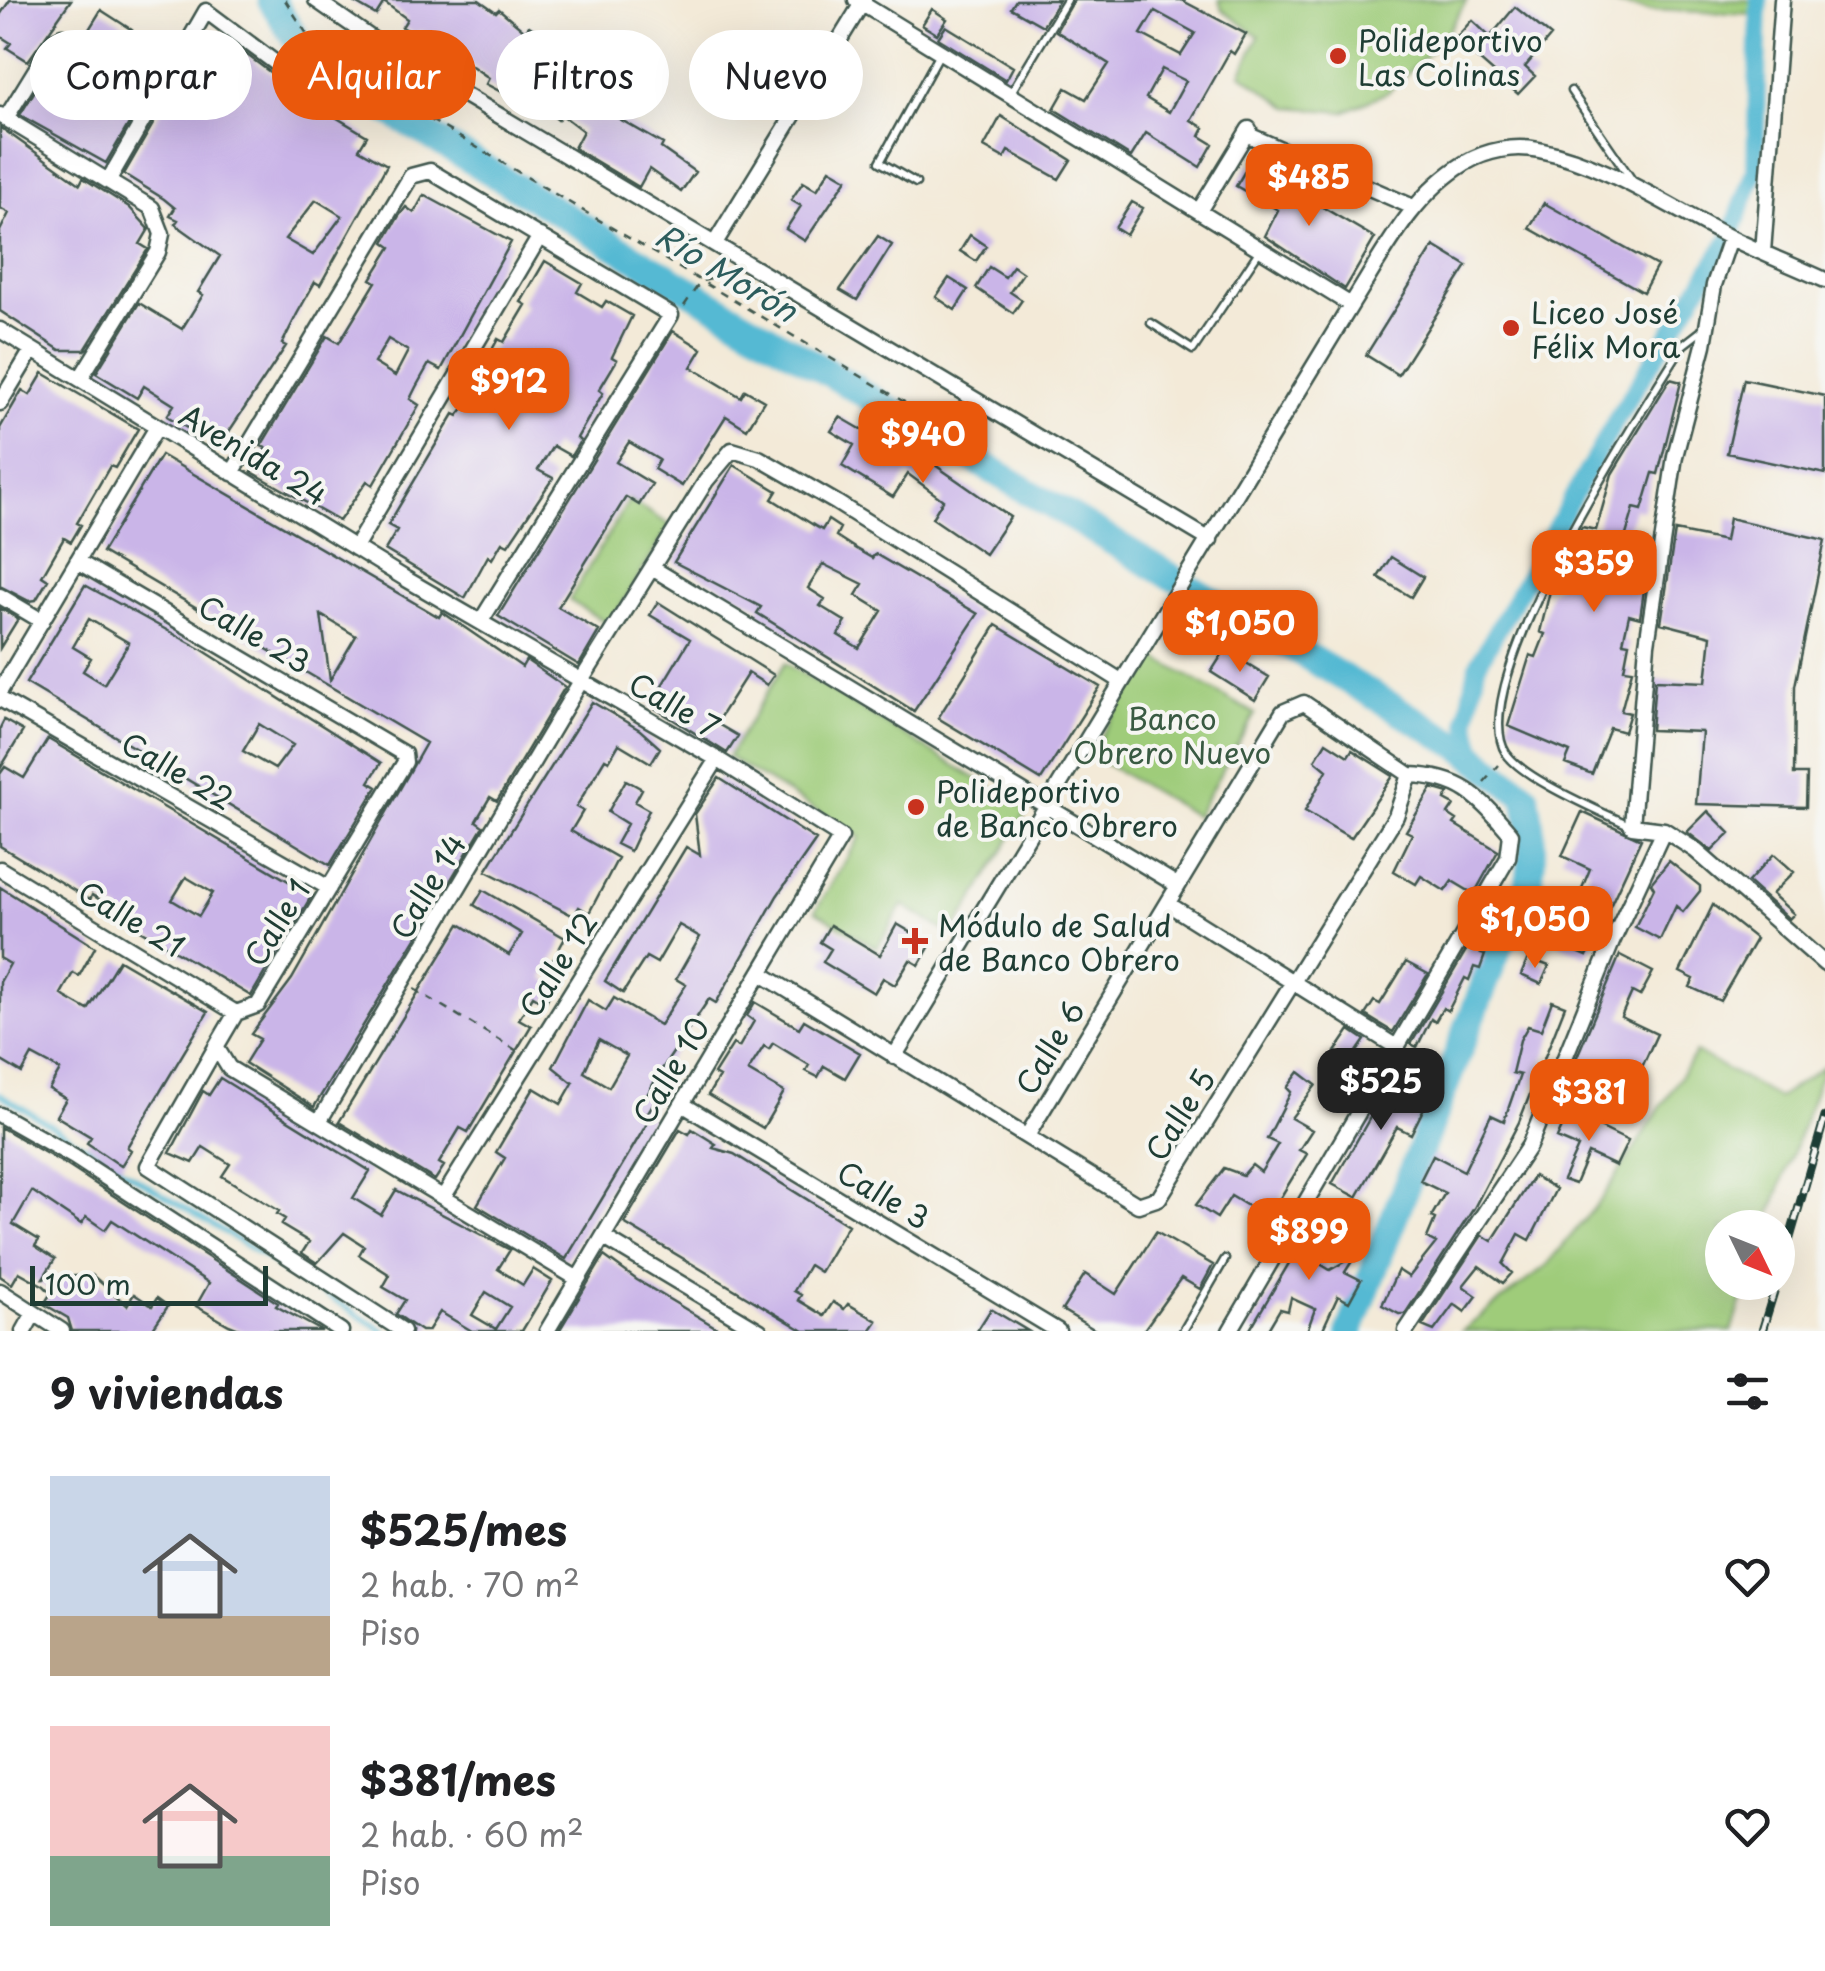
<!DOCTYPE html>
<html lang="es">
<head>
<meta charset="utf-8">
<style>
  body { margin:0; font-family:"Playpen Sans",sans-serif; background:#f6f6f6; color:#202124; height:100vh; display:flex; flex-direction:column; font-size:38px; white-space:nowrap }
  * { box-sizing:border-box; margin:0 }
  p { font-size:32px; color:#757577 }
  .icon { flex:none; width:55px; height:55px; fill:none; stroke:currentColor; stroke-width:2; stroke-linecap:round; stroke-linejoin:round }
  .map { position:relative; height:1331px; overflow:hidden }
  .panel { display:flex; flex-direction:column; background:#fff; flex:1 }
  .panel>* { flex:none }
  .guide { position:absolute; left:30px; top:30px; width:1000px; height:90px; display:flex; gap:20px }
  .needle { width:65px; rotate:133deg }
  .tools { position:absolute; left:1705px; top:1210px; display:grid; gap:20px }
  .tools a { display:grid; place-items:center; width:90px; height:90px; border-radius:50%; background:#fff; box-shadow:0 10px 40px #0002; font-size:50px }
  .scale { position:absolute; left:30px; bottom:25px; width:238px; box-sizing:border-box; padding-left:10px; border:5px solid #1f3d34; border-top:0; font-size:28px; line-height:35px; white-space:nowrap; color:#1f3d34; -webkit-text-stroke:8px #f6f6f2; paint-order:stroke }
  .price { position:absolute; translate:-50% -85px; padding:0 22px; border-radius:20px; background:#ea580c; color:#fff; font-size:32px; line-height:65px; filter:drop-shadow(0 2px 5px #0008) }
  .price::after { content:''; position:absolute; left:50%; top:60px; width:30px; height:22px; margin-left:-15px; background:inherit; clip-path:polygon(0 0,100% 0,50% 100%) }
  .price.on { background:#222; color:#fff }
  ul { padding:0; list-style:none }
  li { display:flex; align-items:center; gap:30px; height:250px; padding:0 50px }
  li span { display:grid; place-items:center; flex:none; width:280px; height:200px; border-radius:0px; color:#555 }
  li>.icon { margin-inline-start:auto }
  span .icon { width:120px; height:120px; fill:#fffc; stroke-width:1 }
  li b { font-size:42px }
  h2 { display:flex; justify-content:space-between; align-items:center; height:120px; padding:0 50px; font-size:42px }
  .pill { padding:0 35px; border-radius:45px; background:#fff; box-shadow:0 10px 40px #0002; font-size:35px; line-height:90px }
  .pill.on { background:#ea580c; color:#fff }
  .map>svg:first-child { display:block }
  .green { fill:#9fcc7a; stroke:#5f8457; stroke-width:2.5 }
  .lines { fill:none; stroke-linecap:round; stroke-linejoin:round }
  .stream { stroke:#55b9d3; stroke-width:5 }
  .canal { stroke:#55b9d3; stroke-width:18 }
  .river { stroke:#55b9d3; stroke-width:28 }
  .building { fill:#cab5e8; fill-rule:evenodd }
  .lane-casing { stroke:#3f574d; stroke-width:11 }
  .street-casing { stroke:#3f574d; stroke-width:19 }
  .path { stroke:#3f574d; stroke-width:2.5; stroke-dasharray:8 8; stroke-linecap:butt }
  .lane { stroke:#fff; stroke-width:6 }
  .street { stroke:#fff; stroke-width:14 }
  .rail-casing { stroke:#1f3d34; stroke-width:9 }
  .rail { stroke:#f6f6f2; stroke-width:5; stroke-dasharray:15; stroke-linecap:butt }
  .poi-dot { fill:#c8321e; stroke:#f6f6f2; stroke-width:4 }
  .labels { text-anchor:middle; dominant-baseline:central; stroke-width:8; stroke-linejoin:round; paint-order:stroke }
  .poi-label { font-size:30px; fill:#1f3d34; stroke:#f6f6f2; text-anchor:start }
  .street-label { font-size:30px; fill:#1f3d34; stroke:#f6f6f2 }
  .park-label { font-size:30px; fill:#395a42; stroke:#f6f6f2 }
  .water-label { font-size:32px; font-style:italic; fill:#2c5c5c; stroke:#f6f6f2 }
</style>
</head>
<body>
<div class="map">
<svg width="1825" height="1331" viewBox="0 0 1825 1331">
  <rect width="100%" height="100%" fill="#f6f6f2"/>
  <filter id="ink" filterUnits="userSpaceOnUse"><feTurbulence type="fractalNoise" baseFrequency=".01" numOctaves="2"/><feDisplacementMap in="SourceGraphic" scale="20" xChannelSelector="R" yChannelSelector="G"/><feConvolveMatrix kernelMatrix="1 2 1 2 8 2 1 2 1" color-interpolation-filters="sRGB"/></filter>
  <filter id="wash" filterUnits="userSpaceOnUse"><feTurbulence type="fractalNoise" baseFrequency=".0048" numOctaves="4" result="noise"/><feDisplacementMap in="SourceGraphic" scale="40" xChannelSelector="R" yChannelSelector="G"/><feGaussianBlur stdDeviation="2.25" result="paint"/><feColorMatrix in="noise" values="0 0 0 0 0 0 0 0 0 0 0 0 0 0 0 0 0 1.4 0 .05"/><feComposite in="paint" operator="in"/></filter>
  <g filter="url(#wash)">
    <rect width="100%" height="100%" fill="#f3ead8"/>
    <!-- green -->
    <path class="green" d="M1219,0H1467L1444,38L1388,92L1344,112L1289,107L1241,74L1259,36L1222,10Z
      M1587,0H1759V14L1648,10Z
      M629,500L670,525L610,625L569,600Z
      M1149,654L1255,714L1196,816L1090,755Z
      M785,663L1028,810L952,935L903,905L877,948L815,911L860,837L728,757Z
      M1696,1052L1778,1098L1824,1066L1766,1227L1722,1228V1282L1748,1283L1732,1331H1462L1547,1265L1603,1197Z"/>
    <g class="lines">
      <!-- stream -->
      <path class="stream" d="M0,1094L384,1331"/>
      <!-- canal -->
      <path class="canal" d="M1476,759L1467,720L1477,666L1623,408L1730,238L1755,171L1759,0"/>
      <!-- river -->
      <path class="river" d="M271,0L304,52L351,89L1172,577
        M1194,590L1463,748L1526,796C1538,866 1534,886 1499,947L1350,1331"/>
    </g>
    <g id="blocks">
      <!-- building -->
      <path class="building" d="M10,0H71L28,61L7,48L11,43L0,36V15Z
        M350,0H479L496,12L499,9L525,31L529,26L611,81L597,106L663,144L661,148L695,172L681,192L649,169L639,187L574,148L583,131L562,115L558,120L541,106L537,111L486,84L489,78L420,30L417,35L402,27L407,19L384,2L376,15Z
        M1016,0H1059L1043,26L1011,8Z
        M1074,0H1181L1246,34L1234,54L1230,51L1191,120L1204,128L1200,136L1213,144L1200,167L1146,133L1131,157L1054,109L1066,88L1086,99L1109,64L1056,31ZM1155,11L1195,33L1181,55L1141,34ZM1162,69L1186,81L1169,112L1146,98Z
        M1515,7L1551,36L1525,67L1535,76L1518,94L1455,39L1472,20L1490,37Z
        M932,9L947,19L937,34L922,25Z
        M101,10L132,30L119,50L88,31Z
        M946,26L1013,67L1006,80L938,38Z
        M61,48L144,98L106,163L20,115Z
        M239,49L279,79H290L333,107L329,113L367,136L359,149L387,165L320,285L315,282L297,314L282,344L286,346L222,442L200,429L197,434L167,416L174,405L144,386L137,398L96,373L139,303L182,329L203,295L198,292L220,256L175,224L178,220L170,216L175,208L164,199L124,174L193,55L217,70L221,64L227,67ZM316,200L342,216L313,255L285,239Z
        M1001,116L1071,160L1059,179L1008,151L1004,158L984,147Z
        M0,127L80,184L83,178L129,207L149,229L140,244L148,249L85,350H60L0,311V231L9,213L0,208Z
        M1249,164L1375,238L1345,289L1265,236L1278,210L1236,186Z
        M830,169L847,179L805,241L786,229L801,206L791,200L803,182L817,190Z
        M424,195L511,242L441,370L429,364L416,387L410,399L419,405L373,485L367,481L339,521L252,472L266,448L261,446L327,336L339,343L376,282L371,279L391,247L384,242L399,216L406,207L414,213ZM388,339L408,351L395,376L374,363Z
        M1132,202L1143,208L1126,235L1115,228Z
        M1544,203L1657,266L1643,292L1529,228Z
        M970,235L986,246L976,261L960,251Z
        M878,236L892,245L857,300L840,290Z
        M1434,246L1467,266L1398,375L1366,355Z
        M545,261L582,283L577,292L602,307L606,301L632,316L612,357L617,360L599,390L603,393L577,438L580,441L571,456L553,446L538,470L553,478L508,545L502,542L492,559L488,556L465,598L385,550L397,530L388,525L454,414L458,416L471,399L494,361L488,357L498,339L504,342L526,305L521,302Z
        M1013,266L1023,273L1010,292L1022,300L1013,313L976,288L989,267L1005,277Z
        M949,278L968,290L955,310L936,297Z
        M673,331L702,349L691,367L741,397L745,390L764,401L747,429L726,416L682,486L654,469L659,460L629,442L616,462L652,484L639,505L626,497L558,607L599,631L579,665L498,616Z
        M43,373L138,429L115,468L110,466L77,523L81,525L71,542L64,538L42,576L48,580L36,600L29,601L0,586V428L22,390L30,395Z
        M1670,379L1681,382L1658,474L1653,473L1642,510L1634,508L1624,542L1626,548L1636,550L1630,580L1645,583L1640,618L1629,615L1623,642L1629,643L1624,669L1632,670L1621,711L1630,713L1624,732L1610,728L1592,774L1565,764L1570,752L1508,726L1530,655L1536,657L1545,634L1540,632L1550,591L1587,564L1574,561L1579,540H1575L1582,527L1596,530L1612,474Z
        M1744,379L1825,396V474L1727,453Z
        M840,417L928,468L932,463L1010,517L985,554L932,518L943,500L908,474L893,497L842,466L854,445L831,431Z
        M161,455L439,617L442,612L522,667L526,660L565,687L497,801L490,797L476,821L483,826L446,888L440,884L428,904L434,908L314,1107L245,1063L260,1039L251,1034L292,979L426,743L102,552ZM321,615L356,636L330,680Z
        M734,465L777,491L772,499L815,526L822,530L828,520L840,528L836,536L856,549L872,558L875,554L978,614L914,711L757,613L761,607L674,562ZM823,564L863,584L856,595L882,611L859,648L838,635L846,622L820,606L825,599L808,588Z
        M1729,518L1825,540L1795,686L1794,774H1807L1806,807L1696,804L1702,732L1651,730L1655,680L1706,682L1711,636L1661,623L1675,531L1725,541Z
        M1391,557L1423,577L1411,597L1378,577Z
        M85,585L201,649L381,763L369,782L377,787L330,865L26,683ZM89,619L129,643L104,684L83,671L91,658L73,647ZM259,724L293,745L275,769L243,751Z
        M658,602L774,675L767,685L748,673L716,723L738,736L727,753L650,705L690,639L650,615Z
        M0,608L18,619L0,648Z
        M996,625L1100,687L1041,780L938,718Z
        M1225,650L1269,677L1255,700L1211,672Z
        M592,702L640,730L660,748L651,763L619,744L609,761L605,759L576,807L583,811L571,831L618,858L589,913L579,907L574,916L486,871Z
        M4,720L23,731L0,769V728Z
        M48,739L312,895L293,927L276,917L264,937L280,947L251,996L118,917L121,912L92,895L90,900L0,846V774L5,767L24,778ZM186,877L213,893L199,916L172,900Z
        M1326,742L1348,756L1352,750L1393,776L1351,838L1305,811L1327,770L1315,760Z
        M719,778L816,840L777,896L716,1003L709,999L660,1072L647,1095L656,1099L647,1114L651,1117L566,1259L477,1205L505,1158L496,1152L534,1088L561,1104L573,1083L553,1067L588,1000L606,1011L614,998L660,1025L686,985L676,979L700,937L679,925L657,963L646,957L623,993L605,981L686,847L700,855L695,814ZM599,1040L627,1056L609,1087L584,1072Z
        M626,780L642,789L635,802L649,810L630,851L616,844L627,824L608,812Z
        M1432,788L1449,793L1445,800L1454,805L1448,814L1457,820L1454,824L1498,851L1474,894L1452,881L1445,891L1421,876L1416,884L1394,871L1412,834L1406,831Z
        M1708,811L1730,833L1712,851L1687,832Z
        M1582,812L1641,839L1587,956L1559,944L1590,869L1562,856Z
        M1774,854L1794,872L1772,894L1794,914L1789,919L1748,882Z
        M1669,861L1700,886V891L1683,912L1676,906L1660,940L1635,927L1654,888L1651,883Z
        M0,887L95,947L79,976L73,973L61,994L65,997L88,1010L119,960L208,1012L127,1147L131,1150L121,1166L87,1143L91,1137L56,1116L66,1099L49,1089L60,1070L32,1055L22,1073L0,1060V982L10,964L0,958Z
        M483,890L565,938L543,978L555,985L545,1003L533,996L519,1019L531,1026L468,1132L460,1128L439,1163L444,1166L435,1180L339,1122L460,924L509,955L522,934L474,905Z
        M1713,905L1756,939L1720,1001L1690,987L1694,979L1680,972Z
        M1488,913L1498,919L1481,954L1485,955L1480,969L1474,967L1469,980L1465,978L1448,1011L1443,1008L1435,1022L1431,1019L1417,1047L1411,1044Z
        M897,924L931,944L919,965L910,960L895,985L883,978L874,993L823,962L831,949L820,942L830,925L880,955Z
        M1620,955L1653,972L1640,996L1632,992L1621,1017L1657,1034L1642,1067L1625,1059L1619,1074L1593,1070L1576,1112L1557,1104Z
        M1528,958L1549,966L1541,984L1521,975Z
        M1406,962L1428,974L1393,1032L1365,1015L1374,1001L1380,1004Z
        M1552,1001L1565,1006L1519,1122L1474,1208L1405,1314H1399L1382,1305L1398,1270L1409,1277L1436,1243L1427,1238L1435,1219L1431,1217L1445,1193L1420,1181L1433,1155L1464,1171L1491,1115L1504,1121L1520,1075L1512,1073L1520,1040L1528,1026L1541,1030Z
        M755,1002L799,1028L804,1020L860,1053L845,1078L824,1066L818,1077L806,1071L809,1065L773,1043L769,1049L764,1046L748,1071L784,1092L763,1128L708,1095L719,1077L714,1074L733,1044L739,1047L754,1021L747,1016Z
        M1350,1030L1365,1040L1350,1062L1335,1052Z
        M1299,1072L1316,1085L1291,1118L1312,1130L1299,1150L1307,1154L1268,1218L1231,1196L1217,1218L1196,1205L1224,1168L1243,1175L1252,1165L1261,1172L1278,1144L1267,1139L1291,1092L1287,1088Z
        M1395,1074L1429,1098L1411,1134L1397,1127L1357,1197L1332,1184Z
        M220,1078L370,1171L353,1198L381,1215L396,1190L510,1250L498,1269L523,1285L533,1269L552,1281L522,1331H472L440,1312L428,1331H421L396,1314L405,1300L383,1287L390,1275L359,1255L364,1246L344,1233L317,1263L302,1253L309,1242L281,1225L285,1219L277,1214L279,1211L222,1176L230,1164L203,1147L193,1163L170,1153L203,1091L209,1095ZM486,1292L510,1307L496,1329L472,1315Z
        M1569,1112L1628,1141L1616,1166L1588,1153L1575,1184L1563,1180L1578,1147L1557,1138Z
        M0,1127L68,1166L278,1303L276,1306L322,1331H244L229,1325L196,1306L209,1283L112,1220L105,1230L86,1217L81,1224L32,1191L13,1224L39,1240L35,1246L55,1259L43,1278L92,1275L127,1305L134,1294L152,1306L157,1298L168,1306L151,1331H72L68,1318L44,1304L51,1293L44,1286L19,1272L12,1284L0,1276Z
        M680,1129L689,1134L692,1129L716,1144L713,1148L734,1154L848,1225L820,1272L809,1265L794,1291L801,1295L798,1300L824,1316L833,1302L844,1309L848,1304L877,1321L870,1331H804L624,1223Z
        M1534,1176L1556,1189L1530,1240L1519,1234L1503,1264L1512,1273L1503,1283L1479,1266L1463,1286L1477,1296L1465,1312L1454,1304L1434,1331L1422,1326L1482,1235L1492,1241Z
        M1309,1218L1330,1229L1314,1260L1330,1270L1356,1255L1345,1272L1361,1280L1349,1302L1338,1296L1322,1331H1307L1315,1309L1291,1298L1288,1311L1280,1309L1267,1331H1249L1308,1231L1303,1229Z
        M1156,1232L1213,1265L1200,1289L1181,1278L1143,1331H1097L1062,1310L1085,1274L1116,1294Z
        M604,1256L637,1280L722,1331H559Z
        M991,1309L1028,1331H977Z"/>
    </g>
  </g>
  <g filter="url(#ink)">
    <use href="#blocks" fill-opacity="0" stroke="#3f574d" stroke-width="2.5"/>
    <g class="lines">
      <defs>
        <path id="lane" d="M1571,91L1634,183
          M1010,94L1067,0
          M916,183L880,162L940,53
          M1151,323L1193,350L1260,250
          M1631,826C1602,812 1523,779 1506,753C1462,685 1643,409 1683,345L1705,328
          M1183,1331L1225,1259"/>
        <path id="street" d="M316,0L381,45L1210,540
          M856,0L1351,305
          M0,115L152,208L162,234L158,252L80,379
          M6,118L54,40L62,36L158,94
          M1246,134L1413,207
          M108,181L206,11L285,70
          M1199,211L1249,129
          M1730,238L1714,285L1704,345L1675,456L1647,644L1632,826L1664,830L1695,850L1825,964
          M715,243L864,0
          M1763,252L1782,0
          M0,330L406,579L717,759L841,837L547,1331
          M0,403L32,350
          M232,473L411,176L430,171L671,315L481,621
          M355,548L540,236
          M77,561L404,754L405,762L258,1005L236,1013L216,1047L229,1068L578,1279
          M652,568L1177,885
          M0,596L42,621
          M0,691L157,427
          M0,699L329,888
          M0,869L236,1013
          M1168,904L1398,1048
          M760,973L1138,1205L1159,1198L1396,816L1410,775L1304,703L1283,712L1027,1136
          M216,1047L148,1166L403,1331
          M894,1057L1351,305C1384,253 1411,196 1465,163C1487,150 1514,145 1539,150C1605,163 1667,206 1727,236C1759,252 1792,265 1825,280
          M682,1104L1058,1331
          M0,1115L74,1157L341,1331
          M320,1120L581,681L706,481L732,450L759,458L837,503L1121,681
          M444,1196L717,759
          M603,1237L760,1331
          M0,1291L62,1331
          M24,1331L34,1313
          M1230,1331L1508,858L1511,834C1478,796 1462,777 1410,775
          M1406,1331L1529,1146L1612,942L1664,830"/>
      </defs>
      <!-- lane casing -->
      <use href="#lane" class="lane-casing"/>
      <!-- street casing -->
      <use href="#street" class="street-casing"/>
      <!-- path -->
      <path class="path" d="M285,0L312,42L357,76L958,434
        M299,79L340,106L356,78
        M684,306L701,281L717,278L724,269
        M1484,782L1499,765
        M414,989L519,1052"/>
      <!-- lane -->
      <use href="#lane" class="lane"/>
      <!-- street -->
      <use href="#street" class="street"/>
      <defs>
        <path id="rail" d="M1778,1279L1825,1117
          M1762,1331L1777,1282"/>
      </defs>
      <!-- rail casing -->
      <use href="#rail" class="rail-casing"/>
      <!-- rail -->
      <use href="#rail" class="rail"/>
    </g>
  </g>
  <!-- markers -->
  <g class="poi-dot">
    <circle cx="1338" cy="56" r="10"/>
    <circle cx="1511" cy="328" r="10"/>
    <circle cx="916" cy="807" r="10"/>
    <path d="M910 926h10v10h10v10h-10v10h-10v-10h-10v-10h10z"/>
  </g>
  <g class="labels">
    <!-- poi labels -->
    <g class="poi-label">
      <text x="1358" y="39">Polideportivo<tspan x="1358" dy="34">Las Colinas</tspan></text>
      <text x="1531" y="311">Liceo José<tspan x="1531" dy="34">Félix Mora</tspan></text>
      <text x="936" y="790">Polideportivo<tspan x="936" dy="34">de Banco Obrero</tspan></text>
      <text x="938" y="924">Módulo de Salud<tspan x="938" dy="34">de Banco Obrero</tspan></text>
    </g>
    <!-- street labels -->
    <g class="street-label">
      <text transform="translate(254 454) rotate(31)">Avenida 24</text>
      <text transform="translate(255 633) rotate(30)">Calle 23</text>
      <text transform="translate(675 704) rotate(30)">Calle 7</text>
      <text transform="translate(178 770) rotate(30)">Calle 22</text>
      <text transform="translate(427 886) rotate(-59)">Calle 14</text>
      <text transform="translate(132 918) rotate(31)">Calle 21</text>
      <text transform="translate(276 922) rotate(-58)">Calle 1</text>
      <text transform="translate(557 964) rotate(-58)">Calle 12</text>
      <text transform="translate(1049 1047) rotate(-59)">Calle 6</text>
      <text transform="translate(670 1070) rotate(-59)">Calle 10</text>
      <text transform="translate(1179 1114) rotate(-58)">Calle 5</text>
      <text transform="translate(884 1194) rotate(31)">Calle 3</text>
    </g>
    <!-- park labels -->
    <g class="park-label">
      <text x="1172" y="717">Banco<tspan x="1172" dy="34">Obrero Nuevo</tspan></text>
    </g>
    <!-- water labels -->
    <g class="water-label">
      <text transform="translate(727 272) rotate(31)">Río Morón</text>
    </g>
  </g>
</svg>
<div class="tools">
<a><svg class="needle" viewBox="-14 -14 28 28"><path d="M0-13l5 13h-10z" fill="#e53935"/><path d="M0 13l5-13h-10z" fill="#757577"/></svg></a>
</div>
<div class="scale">100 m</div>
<b class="price" style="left:1309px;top:229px">$485</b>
<b class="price" style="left:509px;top:433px">$912</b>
<b class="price" style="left:923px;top:486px">$940</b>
<b class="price" style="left:1594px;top:615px">$359</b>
<b class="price" style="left:1240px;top:675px">$1,050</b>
<b class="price" style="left:1535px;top:971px">$1,050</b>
<b class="price on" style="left:1381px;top:1133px">$525</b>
<b class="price" style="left:1589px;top:1144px">$381</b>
<b class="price" style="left:1309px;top:1283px">$899</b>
<div class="guide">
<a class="pill">Comprar</a>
<a class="pill on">Alquilar</a>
<a class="pill">Filtros</a>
<a class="pill">Nuevo</a>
</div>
</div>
<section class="panel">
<h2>9 viviendas<svg class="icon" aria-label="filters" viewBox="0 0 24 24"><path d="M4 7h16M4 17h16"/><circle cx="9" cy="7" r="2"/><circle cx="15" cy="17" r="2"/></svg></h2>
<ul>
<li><span style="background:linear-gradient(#c9d6e8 70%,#b9a48a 0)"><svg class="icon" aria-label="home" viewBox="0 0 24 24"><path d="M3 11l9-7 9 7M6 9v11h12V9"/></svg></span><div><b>$525/mes</b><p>2 hab. · 70 m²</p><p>Piso</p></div><svg class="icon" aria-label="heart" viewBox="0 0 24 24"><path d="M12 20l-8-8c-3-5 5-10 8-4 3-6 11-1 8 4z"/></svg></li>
<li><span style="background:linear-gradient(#f6c9c9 65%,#7fa58c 0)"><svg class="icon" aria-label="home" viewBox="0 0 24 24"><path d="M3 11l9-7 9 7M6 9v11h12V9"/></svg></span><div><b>$381/mes</b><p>2 hab. · 60 m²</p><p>Piso</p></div><svg class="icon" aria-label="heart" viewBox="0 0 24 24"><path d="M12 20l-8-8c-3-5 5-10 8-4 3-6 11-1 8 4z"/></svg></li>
</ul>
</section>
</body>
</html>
